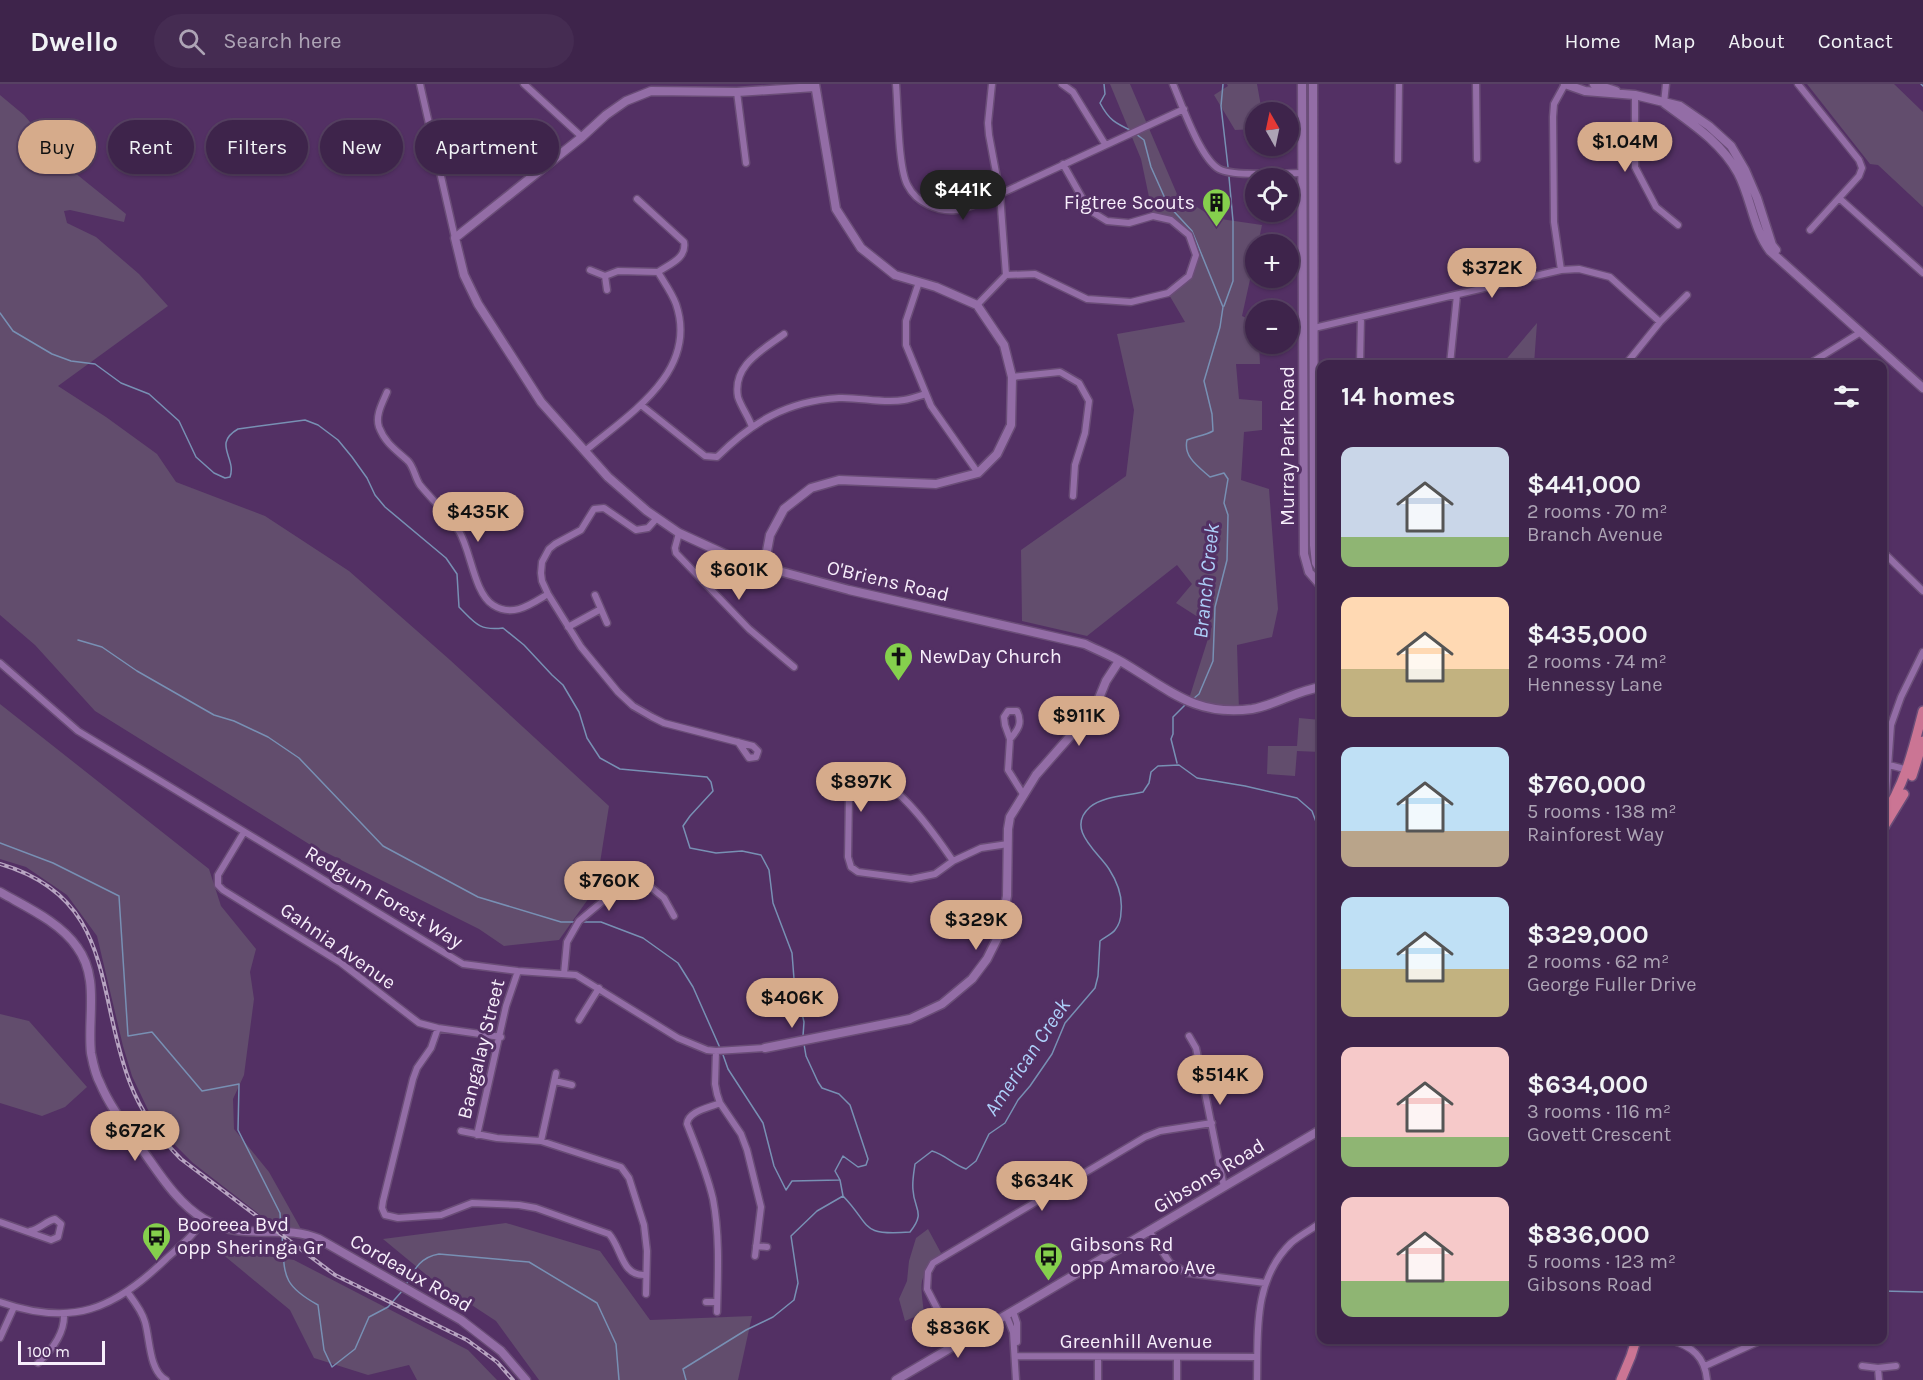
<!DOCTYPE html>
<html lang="en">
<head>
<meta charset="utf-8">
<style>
  body { margin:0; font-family:Karla,sans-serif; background:#452c52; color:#f1f3f6; height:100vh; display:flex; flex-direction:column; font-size:22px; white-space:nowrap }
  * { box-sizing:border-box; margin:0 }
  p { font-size:20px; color:#ada4b5 }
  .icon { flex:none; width:33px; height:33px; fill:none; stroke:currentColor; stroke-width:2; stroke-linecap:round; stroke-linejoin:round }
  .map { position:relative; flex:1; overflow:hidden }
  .panel { position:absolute; left:1317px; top:276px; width:570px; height:984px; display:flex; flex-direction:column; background:#3e244b; border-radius:12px; box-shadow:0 2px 4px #0004,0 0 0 2px #574163 }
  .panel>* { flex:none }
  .banner { position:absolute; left:18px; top:36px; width:570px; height:54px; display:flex; gap:12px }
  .needle { width:39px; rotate:351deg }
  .tools { position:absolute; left:1245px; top:18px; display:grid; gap:12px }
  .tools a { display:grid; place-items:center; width:54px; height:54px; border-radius:50%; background:#3e244b; box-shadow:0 2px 4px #0004,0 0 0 2px #574163; font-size:30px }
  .scale { position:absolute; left:18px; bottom:15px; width:87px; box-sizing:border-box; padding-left:6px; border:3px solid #f7eefb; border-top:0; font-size:16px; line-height:21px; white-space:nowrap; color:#f7eefb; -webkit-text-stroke:4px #533064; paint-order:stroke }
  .price { position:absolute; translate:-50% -51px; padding:0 14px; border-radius:21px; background:#d6ab8b; color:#111; font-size:20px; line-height:39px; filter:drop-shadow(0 2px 3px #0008) }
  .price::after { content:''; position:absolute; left:50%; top:36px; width:18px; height:14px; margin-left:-9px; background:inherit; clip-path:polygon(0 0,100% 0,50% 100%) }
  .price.active { background:#222; color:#fff }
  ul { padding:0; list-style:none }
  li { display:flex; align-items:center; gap:18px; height:150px; padding:0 24px }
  li span { display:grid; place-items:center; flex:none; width:168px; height:120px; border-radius:12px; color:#555 }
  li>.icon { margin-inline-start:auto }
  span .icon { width:72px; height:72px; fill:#fffc; stroke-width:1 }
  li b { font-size:26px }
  h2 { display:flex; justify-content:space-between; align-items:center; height:72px; padding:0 24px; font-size:26px }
  .pill { padding:0 21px; border-radius:27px; background:#3e244b; box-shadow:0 2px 4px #0004,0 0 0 2px #574163; font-size:21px; line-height:54px }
  .pill.active { background:#d6ab8b; color:#111 }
  header { display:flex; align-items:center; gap:36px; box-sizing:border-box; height:84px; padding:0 30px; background:#3e244b; border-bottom:2px solid #574163 }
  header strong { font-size:28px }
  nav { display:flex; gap:33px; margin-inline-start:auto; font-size:21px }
  .search { width:420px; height:54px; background:#452c52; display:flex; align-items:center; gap:15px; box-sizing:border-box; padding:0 21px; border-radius:33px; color:#ada4b5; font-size:22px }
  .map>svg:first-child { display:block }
  .green { fill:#624d6d }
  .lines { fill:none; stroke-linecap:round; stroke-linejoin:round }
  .stream { stroke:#7890b4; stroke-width:1.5 }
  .street-casing { stroke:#6a4d77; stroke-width:9 }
  .secondary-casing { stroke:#6a4d77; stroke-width:11 }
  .primary-casing { stroke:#6a4d77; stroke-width:12 }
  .street { stroke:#936da6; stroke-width:6 }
  .secondary { stroke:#936da6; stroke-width:8 }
  .primary { stroke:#cb7594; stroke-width:9 }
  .rail-casing { stroke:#b7a4c1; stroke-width:4 }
  .rail { stroke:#533064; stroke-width:1.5; stroke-dasharray:4.5; stroke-linecap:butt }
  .labels { text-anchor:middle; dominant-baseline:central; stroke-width:6; stroke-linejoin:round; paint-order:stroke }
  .poi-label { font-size:20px; fill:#f7eefb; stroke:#533064; text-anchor:start }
  .street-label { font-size:20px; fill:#f7eefb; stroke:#533064 }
  .water-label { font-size:21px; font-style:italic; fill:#adcff9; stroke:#533064 }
</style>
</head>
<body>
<header>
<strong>Dwello</strong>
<div class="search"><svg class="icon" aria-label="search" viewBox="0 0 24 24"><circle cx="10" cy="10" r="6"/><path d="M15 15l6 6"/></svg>Search here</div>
<nav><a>Home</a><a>Map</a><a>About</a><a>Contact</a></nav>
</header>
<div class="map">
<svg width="1923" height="1296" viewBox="0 0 1923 1296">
  <rect width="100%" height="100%" fill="#533064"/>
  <!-- green -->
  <path class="green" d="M1110,0H1130L1177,110L1214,134L1262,141L1258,160H1256L1255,173L1242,232L1255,238L1256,260H1259L1260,280H1236L1239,315L1262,317V346L1244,348L1241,396L1269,405L1278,525L1272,553L1237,561L1239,627L1188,618L1212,542L1176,519L1192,500L1177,481L1087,552L1022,537L1021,466L1126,392L1134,326L1117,250L1185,238L1168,209L1189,192L1196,171L1189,151L1171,136L1153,132L1141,75Z
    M1227,0H1257L1262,28H1256L1255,45L1235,46L1214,11L1228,2Z
    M1807,0H1894L1923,28V123L1878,81L1870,80Z
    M0,11L24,31L42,52L54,72L126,130L124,138L70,126L64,127L67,139L96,153L139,190L168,222L58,302L106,333L157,370L176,398L265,432L349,487L450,576L609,722L596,804L559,856L504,862L479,845L309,760L95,627L35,561L0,531Z
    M1537,239L1534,280H1503V279Z
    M0,620L209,785L221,822L256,865L250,888L254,915L244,991L233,1015L234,1045L269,1088L301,1145L277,1144L193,1079L168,1054L150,1030L132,992L123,962L97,852L67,811L26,783L0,775Z
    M1299,634L1321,636V668L1297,667L1295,692L1267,690L1268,662H1297Z
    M0,930L29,937L87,1003L65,1023L42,1032L0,1019Z
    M506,1139L600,1167L650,1236L752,1232L738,1296H539L496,1237L429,1193L383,1155Z
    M928,1145L941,1169C918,1195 920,1195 924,1229L905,1237L899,1215L907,1197L909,1177L916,1154Z
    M215,1164L294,1176L468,1266L497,1296H417L409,1281L368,1291L314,1274L290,1226Z"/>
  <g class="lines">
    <!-- stream -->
    <path class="stream" d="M1104,0L1105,10L1100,19C1109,36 1115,39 1132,47
      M1223,0L1221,22L1228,83
      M1921,0L1923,2
      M1136,50L1144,56L1151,83L1168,121L1192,147L1223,223L1220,243L1204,297L1212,330L1213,347C1204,352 1196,352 1187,356C1183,373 1199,383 1210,393L1224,389L1228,395L1224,419L1228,431L1227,476L1215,523L1213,577L1199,610L1193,615
      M1224,222L1233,197V137L1229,93
      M0,229L13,247L52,270L71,277L95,280L121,299L149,310L179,337L196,373L214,389L225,394L230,393C237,374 212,360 238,345L305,336L318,341L338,356L352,373L367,394L375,411L385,423L446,474L457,490L459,523C475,539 479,547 503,544L524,561L552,591L563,601L579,628L587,654L600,674L620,685L707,693L711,698L713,707L690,732L683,742L690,764L716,769L742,767L761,771L769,786L773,819L792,869L794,895L804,938L803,952
      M78,556L102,563L137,587L214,631L234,637L268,653L299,674L383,762L478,813L561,838H576
      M1177,679L1171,655L1173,650V633L1186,620
      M0,759L53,779L119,812L128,952L152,948L202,1007L239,1000L238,1046L280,1129L281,1146
      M581,838H601L643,854L678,879L693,903L720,964
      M804,960L806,972L818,998L822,1004L839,1010L850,1021L868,1075L866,1081L858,1083L843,1072L835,1087L840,1096L843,1112
      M722,968L728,985L763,1039L774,1082L786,1106L792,1097L839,1096
      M282,1150C285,1190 280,1200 318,1221L324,1266L332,1283L355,1265L369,1233L388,1223L403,1206
      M407,1199C415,1184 421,1173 439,1170L529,1178L597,1219L616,1260L619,1296
      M1882,1207L1923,1208
      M686,1296L683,1285L746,1246L773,1233L794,1216L798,1199L791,1152L817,1127L843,1112C872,1142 859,1152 910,1148C926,1128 914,1126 913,1106C912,1097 914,1088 915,1080L932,1067C946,1071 952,1080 966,1085L976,1077L989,1050L1005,1039L1018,1016L1030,1002L1052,970L1065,939L1095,904L1098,892L1100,857C1105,853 1112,850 1115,846C1119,841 1121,833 1121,828C1123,812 1118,799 1109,785C1098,768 1065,745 1090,723C1103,712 1126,712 1143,708L1149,699L1151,688L1158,682L1179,681L1197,694L1245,702L1297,714L1312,727L1322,754"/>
    <defs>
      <path id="street" d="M420,0L455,154
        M524,0L582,53
        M896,0C898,22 898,86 908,102C916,118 938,128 956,126C971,124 985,116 1000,110L1184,25
        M992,0L988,39L989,51L1000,110L1006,191
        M1062,0L1073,8L1105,60
        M1173,0C1182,21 1200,74 1219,85C1233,93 1284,89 1302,89
        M1476,0L1477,75
        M1798,0L1859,76L1862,84L1859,92L1810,146
        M737,8L746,79
        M1635,11V83L1656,123L1678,141
        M1664,19L1666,0
        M1398,76L1399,0
        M1839,114L1923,189
        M637,115L684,158C687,174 670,180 658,188
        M590,186L605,192L607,206
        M1561,186L1554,138L1553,33L1554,20L1565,0
        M919,198L906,237V261L931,322L978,389
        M977,221L1006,191L1035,190L1087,215L1131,218L1168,209L1189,192L1196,171L1189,151L1171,136L1153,132L1129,139L1107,137L1089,126L1063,80
        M1314,244L1561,186L1579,185L1610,193L1660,238
        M1360,280L1361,233
        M1450,280L1457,211
        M1626,280L1660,238L1687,211
        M1809,280L1861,248
        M1012,293L1060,288L1079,299L1089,317L1085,349L1075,381L1073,412
        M387,308C383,318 375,331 379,343C385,359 396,366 408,377C414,383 415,394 420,401C433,417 448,430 459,447C471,467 474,509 493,521C513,534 531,520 548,510
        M641,321L705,372L717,373C752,338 787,317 839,314C860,313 883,320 904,316C911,315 919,312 926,310
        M752,343C749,333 741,323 738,313C732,281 763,266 784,250
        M585,367C629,330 699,288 676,220C672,209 664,198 658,188L618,187L605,192
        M657,434L648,444L636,446L604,424L594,425L581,446L555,460L549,465L542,478L541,489L542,497L548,510L581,563L618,608L633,622L652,633L664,639L753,662L758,667L756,673L749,674L738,658
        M679,449L675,464L676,469L749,545L794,583
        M1882,467L1923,507
        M595,511L607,539
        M568,543L601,525
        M0,579L78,647L463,880L518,887L576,891L678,954L707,966L716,967L765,964
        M1010,655C1018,646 1023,639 1017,627H1008L1004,633L1005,641L1010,655L1008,686L1023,710
        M1882,679L1908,686
        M1886,711L1891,641L1901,613L1923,568
        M244,748L218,791V801L223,806L341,879L419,939L438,944L501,953
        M953,777C939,757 887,678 858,697C852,701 850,705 849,712L848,773L851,783L858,788L911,795L935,790L953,777L981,764L1008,760
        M564,890L567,858L579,837L627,797L642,796L664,814L674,832
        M579,936L599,904
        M438,944L431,964L417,984L413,995L383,1117L382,1124L385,1131L398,1134L441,1131L472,1119L519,1121L536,1124L609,1150C622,1164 621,1193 646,1191
        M1189,952L1196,964L1224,1103
        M716,967L715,1000L717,1010L720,1019L741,1050L747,1066L761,1123L755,1172
        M555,997L572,1001
        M461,1047L497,1054L541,1057L621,1083L629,1094L644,1141L647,1167L646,1210
        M477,1051L506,922L518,887
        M541,1057L556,989
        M0,1138L51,1156L58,1153L61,1140L55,1135C46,1137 40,1145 30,1147
        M1149,1147L1170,1179L1187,1189L1265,1199
        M756,1162L767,1163
        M128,1209C134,1217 142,1227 145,1238C150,1255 149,1287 166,1296
        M0,1218C72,1243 113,1226 166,1175C179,1163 195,1151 203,1135
        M706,1218H717
        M1013,1227L1017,1239V1258
        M717,1228C718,1190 720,1152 713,1115C707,1089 697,1065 687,1040C688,1027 709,1024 720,1019
        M1006,1231L1013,1248L1016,1296
        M0,1254L14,1223
        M1670,1256C1692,1262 1705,1273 1707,1296
        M956,1261L927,1205L928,1188L933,1179L1145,1053L1160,1047L1212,1039
        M1016,1272L1257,1273
        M1098,1273V1296
        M38,1279C52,1266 65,1249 64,1230
        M1705,1282L1762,1256
        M1862,1282L1878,1284
        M1177,1296V1274
        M1257,1296C1258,1248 1253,1196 1291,1159C1300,1151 1312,1145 1322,1138
        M1879,1296L1878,1284L1896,1282"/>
      <path id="secondary" d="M1302,0L1304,470L1309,488L1322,503
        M1313,0L1314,461L1316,479L1322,489
        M1565,0L1585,7L1635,11L1680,22L1709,42L1731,62L1745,86L1757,114L1772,161L1776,166
        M1594,0L1616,7
        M815,3L737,8L651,7L626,17L606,31L582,53L455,154L464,191L478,220L541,318L608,393L647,427L679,449L727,471L764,483L849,506L1085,560C1097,566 1110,571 1122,578C1168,605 1195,633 1252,625C1276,621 1297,606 1322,603
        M1664,19C1691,39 1721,58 1738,89C1751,113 1753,145 1770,167L1923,304
        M764,483L770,451L784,425L811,404L839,396L936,400L978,389L997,370L1011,341L1012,293L1004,261L977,221L936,203L895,191L861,164L836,125L815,0
        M0,808C26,823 60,838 77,863C100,894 87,933 91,969C93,979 95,990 100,999C110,1023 126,1043 141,1064C159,1089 177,1119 204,1135C242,1158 283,1139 319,1155L461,1236L501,1267L526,1296
        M765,964L910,935L942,920L972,895L987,875L999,851L1007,812L1008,745L1010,733L1036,691L1095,624L1106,597L1119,577
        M896,1296L1322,1045"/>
      <path id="primary" d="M1912,692L1923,657
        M1882,734C1905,701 1913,666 1923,627
        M1882,746L1904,710
        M1621,1296L1631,1272L1636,1256"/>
    </defs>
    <!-- street casing -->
    <use href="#street" class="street-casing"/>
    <!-- secondary casing -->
    <use href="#secondary" class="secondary-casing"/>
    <!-- primary casing -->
    <use href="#primary" class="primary-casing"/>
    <!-- street -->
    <use href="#street" class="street"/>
    <!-- secondary -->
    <use href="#secondary" class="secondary"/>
    <!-- primary -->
    <use href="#primary" class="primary"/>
    <defs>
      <path id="rail" d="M0,780C116,814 95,909 130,999C141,1028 159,1053 181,1075L335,1191L467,1256L497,1278L513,1296"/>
    </defs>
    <!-- rail casing -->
    <use href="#rail" class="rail-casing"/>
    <!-- rail -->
    <use href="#rail" class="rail"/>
  </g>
  <!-- icons -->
  <defs>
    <symbol id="building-pin" viewBox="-11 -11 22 30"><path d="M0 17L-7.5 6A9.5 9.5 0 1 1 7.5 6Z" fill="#85cf4d" stroke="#533064"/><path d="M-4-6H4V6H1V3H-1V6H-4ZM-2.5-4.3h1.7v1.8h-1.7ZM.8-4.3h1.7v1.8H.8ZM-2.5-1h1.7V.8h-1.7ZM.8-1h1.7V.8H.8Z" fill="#111"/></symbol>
    <symbol id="church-pin" viewBox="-11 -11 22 30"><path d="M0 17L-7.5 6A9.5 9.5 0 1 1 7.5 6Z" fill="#85cf4d" stroke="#533064"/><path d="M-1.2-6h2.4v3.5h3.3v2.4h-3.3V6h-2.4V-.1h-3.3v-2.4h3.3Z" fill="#111"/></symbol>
    <symbol id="bus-pin" viewBox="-11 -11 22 30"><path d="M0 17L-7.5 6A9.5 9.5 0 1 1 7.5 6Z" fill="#85cf4d" stroke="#533064"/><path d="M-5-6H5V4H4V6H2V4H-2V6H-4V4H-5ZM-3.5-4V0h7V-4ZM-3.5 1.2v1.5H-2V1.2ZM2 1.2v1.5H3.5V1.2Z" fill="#111"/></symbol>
  </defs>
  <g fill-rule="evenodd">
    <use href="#building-pin" x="1200" y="102" width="33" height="45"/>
    <use href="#church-pin" x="882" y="556" width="33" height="45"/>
    <use href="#bus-pin" x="140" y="1136" width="33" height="45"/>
    <use href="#bus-pin" x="1032" y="1156" width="33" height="45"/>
  </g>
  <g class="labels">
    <!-- poi labels -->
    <g class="poi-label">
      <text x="1195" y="118" text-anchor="end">Figtree Scouts</text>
      <text x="919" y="572">NewDay Church</text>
      <text x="177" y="1140">Booreea Bvd<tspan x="177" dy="23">opp Sheringa Gr</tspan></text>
      <text x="1070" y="1160">Gibsons Rd<tspan x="1070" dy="23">opp Amaroo Ave</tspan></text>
    </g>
    <!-- street labels -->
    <g class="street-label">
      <text transform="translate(1287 362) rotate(-90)">Murray Park Road</text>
      <text transform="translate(888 497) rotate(13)">O'Briens Road</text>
      <text transform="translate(384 813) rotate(31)">Redgum Forest Way</text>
      <text transform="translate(338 862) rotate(35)">Gahnia Avenue</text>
      <text transform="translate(481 965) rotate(-76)">Bangalay Street</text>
      <text transform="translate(1209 1092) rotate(-31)">Gibsons Road</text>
      <text transform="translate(411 1189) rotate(30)">Cordeaux Road</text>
      <text x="1136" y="1257">Greenhill Avenue</text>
    </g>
    <!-- water labels -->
    <g class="water-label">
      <text transform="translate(1206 497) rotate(-84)">Branch Creek</text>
      <text transform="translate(1027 973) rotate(-56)">American Creek</text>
    </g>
  </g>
</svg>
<div class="tools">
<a><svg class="needle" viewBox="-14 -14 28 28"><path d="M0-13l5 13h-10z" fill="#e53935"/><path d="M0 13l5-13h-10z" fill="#ada4b5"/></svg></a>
<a><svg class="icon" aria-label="locate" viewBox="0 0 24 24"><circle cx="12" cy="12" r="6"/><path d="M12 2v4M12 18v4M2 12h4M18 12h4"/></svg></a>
<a>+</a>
<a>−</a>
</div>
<div class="scale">100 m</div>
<b class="price" style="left:1625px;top:89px">$1.04M</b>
<b class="price active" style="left:963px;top:137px">$441K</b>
<b class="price" style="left:1492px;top:215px">$372K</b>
<b class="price" style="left:478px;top:459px">$435K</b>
<b class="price" style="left:739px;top:517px">$601K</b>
<b class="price" style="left:1079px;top:663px">$911K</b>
<b class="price" style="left:861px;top:729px">$897K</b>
<b class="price" style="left:609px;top:828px">$760K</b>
<b class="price" style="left:976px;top:867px">$329K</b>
<b class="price" style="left:792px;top:945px">$406K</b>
<b class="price" style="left:1220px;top:1022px">$514K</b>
<b class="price" style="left:135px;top:1078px">$672K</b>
<b class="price" style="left:1042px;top:1128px">$634K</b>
<b class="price" style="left:958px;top:1275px">$836K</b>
<div class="banner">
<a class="pill active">Buy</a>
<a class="pill">Rent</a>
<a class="pill">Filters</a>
<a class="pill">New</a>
<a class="pill">Apartment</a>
</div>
<section class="panel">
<h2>14 homes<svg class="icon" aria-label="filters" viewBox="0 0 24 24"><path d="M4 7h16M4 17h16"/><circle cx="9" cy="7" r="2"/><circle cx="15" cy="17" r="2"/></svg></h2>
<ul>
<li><span style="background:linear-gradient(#c9d6e8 75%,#8fb573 0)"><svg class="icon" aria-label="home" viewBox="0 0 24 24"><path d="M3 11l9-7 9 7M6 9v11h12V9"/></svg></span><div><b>$441,000</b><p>2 rooms · 70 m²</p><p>Branch Avenue</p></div></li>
<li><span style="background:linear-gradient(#ffd9b3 60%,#c2b280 0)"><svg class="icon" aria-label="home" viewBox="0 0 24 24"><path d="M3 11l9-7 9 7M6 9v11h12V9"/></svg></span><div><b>$435,000</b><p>2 rooms · 74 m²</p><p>Hennessy Lane</p></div></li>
<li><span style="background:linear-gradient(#bfe0f5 70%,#b9a48a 0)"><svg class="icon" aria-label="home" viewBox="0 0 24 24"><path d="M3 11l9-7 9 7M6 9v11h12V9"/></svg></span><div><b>$760,000</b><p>5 rooms · 138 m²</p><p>Rainforest Way</p></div></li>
<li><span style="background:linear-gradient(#bfe0f5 60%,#c2b280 0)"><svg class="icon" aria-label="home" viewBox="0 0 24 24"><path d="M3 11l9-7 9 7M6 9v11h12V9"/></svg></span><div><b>$329,000</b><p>2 rooms · 62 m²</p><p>George Fuller Drive</p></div></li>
<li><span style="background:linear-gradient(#f6c9c9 75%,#8fb573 0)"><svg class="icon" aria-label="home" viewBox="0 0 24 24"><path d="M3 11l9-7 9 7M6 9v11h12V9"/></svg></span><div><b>$634,000</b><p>3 rooms · 116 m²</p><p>Govett Crescent</p></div></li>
<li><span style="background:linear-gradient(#f6c9c9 70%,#8fb573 0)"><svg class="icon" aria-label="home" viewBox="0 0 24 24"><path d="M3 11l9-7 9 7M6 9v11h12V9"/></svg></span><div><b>$836,000</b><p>5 rooms · 123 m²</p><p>Gibsons Road</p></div></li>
</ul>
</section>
</div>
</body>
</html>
